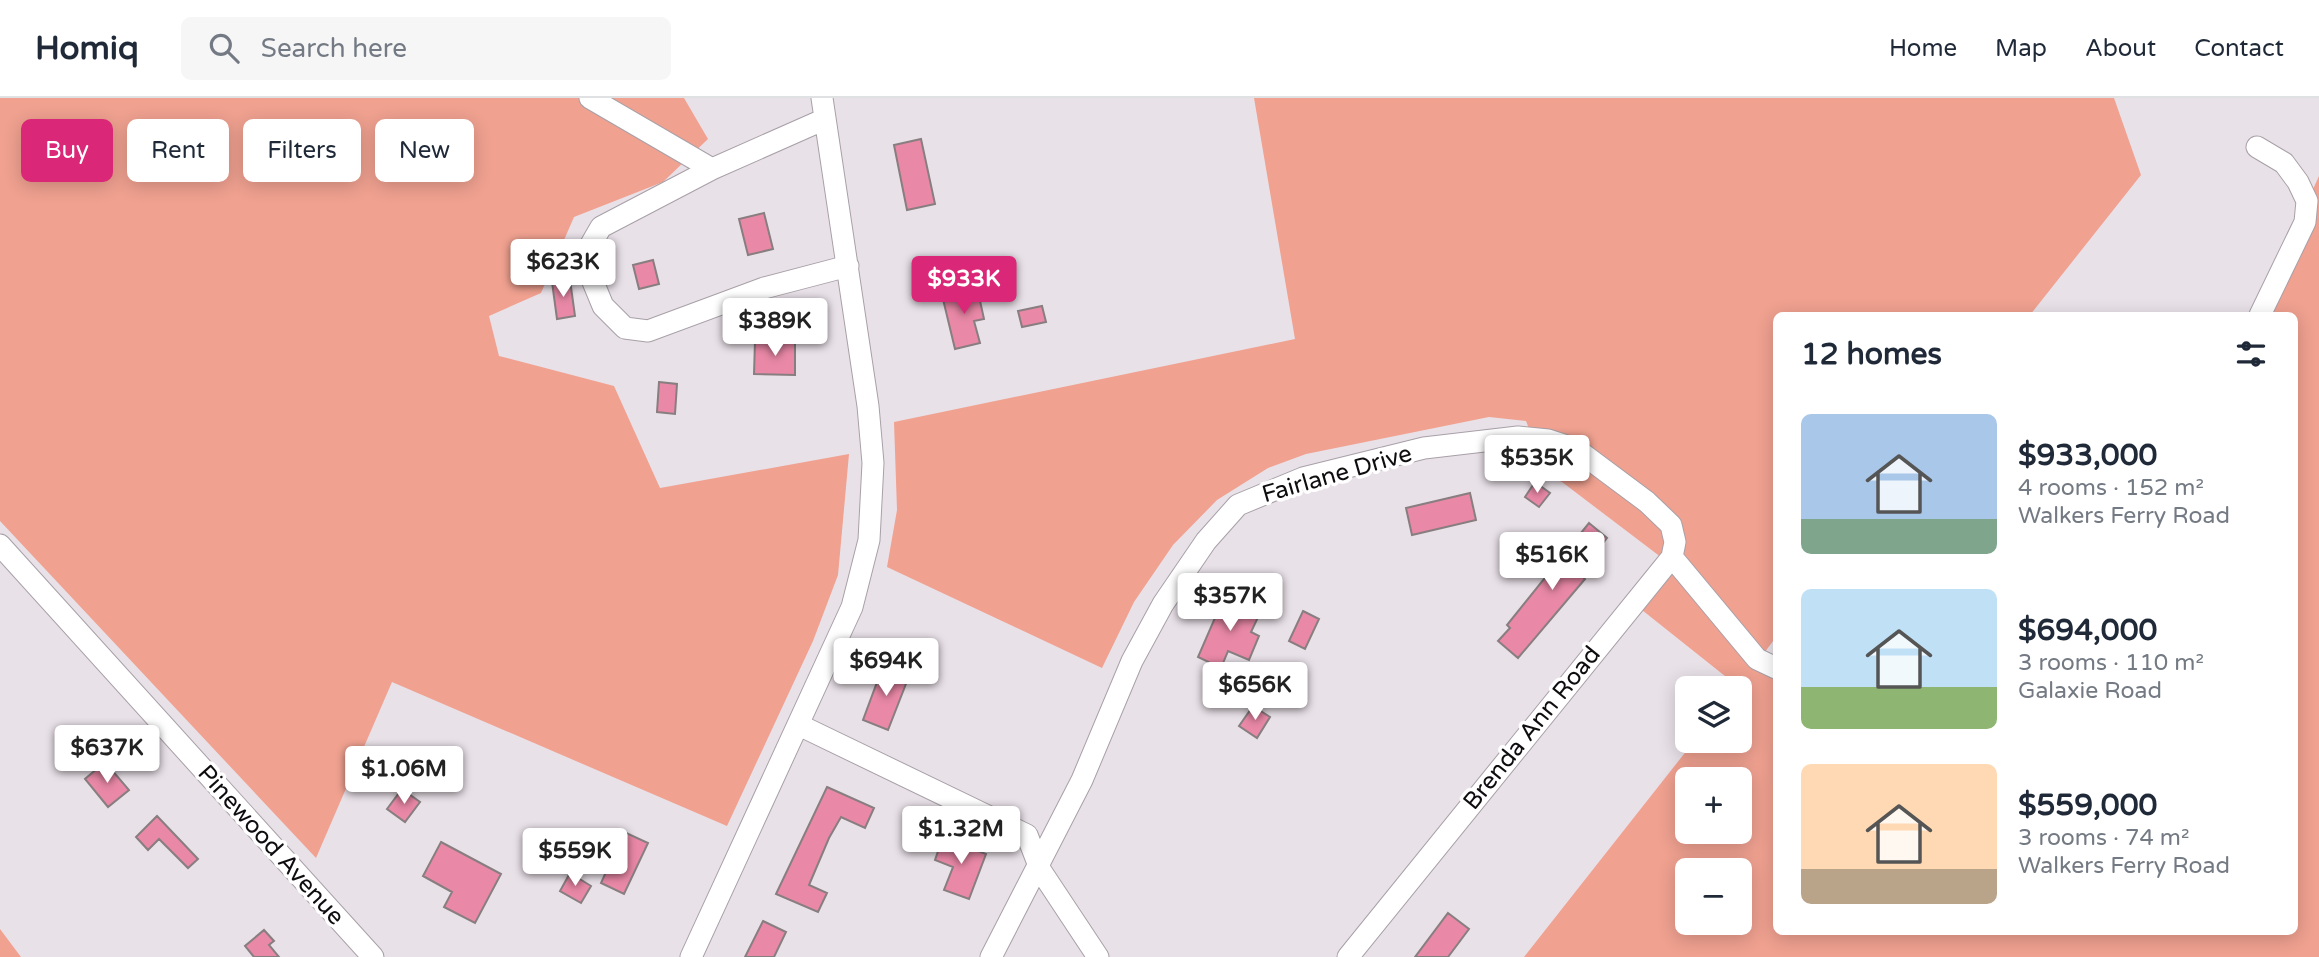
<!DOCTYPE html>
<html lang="en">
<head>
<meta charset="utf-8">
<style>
  body { margin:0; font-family:"Varela Round",sans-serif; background:#f6f6f7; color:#1f2937; height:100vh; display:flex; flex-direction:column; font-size:26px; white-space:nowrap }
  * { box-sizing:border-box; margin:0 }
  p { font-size:23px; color:#747a83 }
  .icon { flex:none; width:38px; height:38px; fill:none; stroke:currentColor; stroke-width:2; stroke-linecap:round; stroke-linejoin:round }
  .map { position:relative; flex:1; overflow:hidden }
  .side { position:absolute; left:1773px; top:214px; width:525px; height:623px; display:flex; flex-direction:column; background:#fff; border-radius:10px; box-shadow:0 4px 18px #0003 }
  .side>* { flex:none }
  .hud { position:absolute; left:21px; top:21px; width:665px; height:63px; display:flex; gap:14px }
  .controls { position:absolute; left:1675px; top:578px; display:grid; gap:14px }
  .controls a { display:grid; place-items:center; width:77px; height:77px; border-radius:10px; background:#fff; box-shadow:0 4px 18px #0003; font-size:35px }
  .price { position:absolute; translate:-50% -60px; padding:0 16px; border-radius:7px; background:#fff; color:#222; font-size:23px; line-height:46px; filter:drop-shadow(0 2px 4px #0008) }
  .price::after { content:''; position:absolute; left:50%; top:42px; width:21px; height:16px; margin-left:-10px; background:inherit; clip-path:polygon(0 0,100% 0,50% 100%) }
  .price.on { background:#db2777; color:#fff }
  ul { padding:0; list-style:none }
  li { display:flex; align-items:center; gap:21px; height:175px; padding:0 28px }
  li span { display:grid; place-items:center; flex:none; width:196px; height:140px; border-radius:10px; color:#555 }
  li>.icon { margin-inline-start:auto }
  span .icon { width:84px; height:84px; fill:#fffc; stroke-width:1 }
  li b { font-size:30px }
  h2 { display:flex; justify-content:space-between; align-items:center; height:84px; padding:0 28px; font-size:30px }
  .pill { padding:0 24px; border-radius:10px; background:#fff; box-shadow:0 4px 18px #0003; font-size:24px; line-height:63px }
  .pill.on { background:#db2777; color:#fff }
  header { display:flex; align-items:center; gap:42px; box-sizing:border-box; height:98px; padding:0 35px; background:#fff; border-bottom:2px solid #e0e1e3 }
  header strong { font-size:33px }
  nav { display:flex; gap:38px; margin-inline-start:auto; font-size:24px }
  .search { width:490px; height:63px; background:#f6f6f7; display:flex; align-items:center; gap:18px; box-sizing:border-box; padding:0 24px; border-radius:10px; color:#747a83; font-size:26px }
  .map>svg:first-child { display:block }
  .green { fill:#f0a190; fill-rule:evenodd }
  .building { fill:#e988a7; stroke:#887e80; stroke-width:2 }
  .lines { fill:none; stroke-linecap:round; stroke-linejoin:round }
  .minor-casing { stroke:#a8a0a7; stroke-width:23 }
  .minor { stroke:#fff; stroke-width:21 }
  .labels { text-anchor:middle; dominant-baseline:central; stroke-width:7; stroke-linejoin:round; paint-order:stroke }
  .street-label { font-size:24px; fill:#0f0c0f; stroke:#fff }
</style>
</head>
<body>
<header>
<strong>Homiq</strong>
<div class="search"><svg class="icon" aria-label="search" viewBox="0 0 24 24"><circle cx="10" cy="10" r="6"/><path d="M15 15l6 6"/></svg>Search here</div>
<nav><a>Home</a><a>Map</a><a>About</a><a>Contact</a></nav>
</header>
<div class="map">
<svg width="2319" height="859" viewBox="0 0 2319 859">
  <rect width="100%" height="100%" fill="#e9e1e8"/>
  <!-- green -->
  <path class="green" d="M0,0H684L708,41L663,84L574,119L541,195L489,218L499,258L614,288L660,390L849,356L838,477L813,543L727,728L392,584L316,760L0,423Z
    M1254,0H2114L2141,77L2030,217H1776V539L1759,562L1776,566V833H2294V217H2256L2319,78V859H1524L1695,642H1740V590L1642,512L1674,469L1562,384L1547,377L1526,323L1489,319L1306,356L1268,370L1217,402L1173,447L1134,504L1102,570L887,469L897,412L894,324L1295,241ZM1687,681H1740V733H1687ZM1687,772H1740V824H1687Z
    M0,831L21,859H0Z"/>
  <!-- building -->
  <path class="building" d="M921,41L935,106L907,112L894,47Z
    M764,115L773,151L748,157L739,121Z
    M653,162L659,186L639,191L633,167Z
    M570,182L575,218L557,221L552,184Z
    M977,189L984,221L974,223L980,245L955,251L942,197Z
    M1042,208L1046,224L1022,229L1018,213Z
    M755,243L795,244V277L754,276Z
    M659,284L677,286L675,316L657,314Z
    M1535,384L1550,395L1539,409L1525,399Z
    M1470,395L1476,422L1412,437L1406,410Z
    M1589,425L1607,440L1579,476L1585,481L1518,560L1498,543L1510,530L1507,527Z
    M1224,499L1260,515L1251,534L1259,538L1249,562L1228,553L1221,570L1198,559Z
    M1303,513L1319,521L1305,551L1289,543Z
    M883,568L909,578L888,632L863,622Z
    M1253,608L1270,619L1257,640L1239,628Z
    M105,664L129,692L108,709L85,681Z
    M827,689L874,710L865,730L841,719L829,740L809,787L827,795L818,814L776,796Z
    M402,691L420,704L405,724L387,711Z
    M157,718L198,761L188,770L159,741L148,752L136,739Z
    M624,734L648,745L624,796L601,785Z
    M943,739L986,756L969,801L944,792L953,769L935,762Z
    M441,744L501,776L475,825L444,809L452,794L423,778Z
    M570,775L591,788L581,805L560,793Z
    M1448,815L1469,831L1448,859H1415Z
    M763,823L786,834L774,859H745Z
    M264,832L274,843L269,847L279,859H254L245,848Z"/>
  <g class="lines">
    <defs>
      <path id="minor" d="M590,0L712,71
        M825,21L712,71L601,129L590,148L591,179L603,208L625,230L648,233L764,190L848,168
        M2257,49L2284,65L2298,84L2307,103L2305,124L2260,217
        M0,447L373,859
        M1672,459L1757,561L1776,570
        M799,627L1027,737L1041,773L1098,859
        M691,859L852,509L869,442L873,365L868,308L822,0
        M991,859L1082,682L1132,563L1163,506L1206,443L1238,407L1303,380L1424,350L1518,339L1548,342L1576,351L1647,404L1671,427L1675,444L1672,459L1348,859"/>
    </defs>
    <!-- minor casing -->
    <use href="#minor" class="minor-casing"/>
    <!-- minor -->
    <use href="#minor" class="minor"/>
  </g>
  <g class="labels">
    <!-- street labels -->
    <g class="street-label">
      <text transform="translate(1337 376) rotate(-16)">Fairlane Drive</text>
      <text transform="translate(1532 630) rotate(-51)">Brenda Ann Road</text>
      <text transform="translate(271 747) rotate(48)">Pinewood Avenue</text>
    </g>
  </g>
</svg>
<div class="controls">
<a><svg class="icon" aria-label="layers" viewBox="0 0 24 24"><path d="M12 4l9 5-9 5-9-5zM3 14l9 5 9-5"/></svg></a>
<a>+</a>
<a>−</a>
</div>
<b class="price" style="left:563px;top:201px">$623K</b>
<b class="price on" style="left:964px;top:218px">$933K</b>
<b class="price" style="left:775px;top:260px">$389K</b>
<b class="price" style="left:1537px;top:397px">$535K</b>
<b class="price" style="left:1552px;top:494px">$516K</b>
<b class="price" style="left:1230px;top:535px">$357K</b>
<b class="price" style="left:886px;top:600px">$694K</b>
<b class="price" style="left:1255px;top:624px">$656K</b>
<b class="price" style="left:107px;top:687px">$637K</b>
<b class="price" style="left:404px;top:708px">$1.06M</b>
<b class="price" style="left:961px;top:768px">$1.32M</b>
<b class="price" style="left:575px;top:790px">$559K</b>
<div class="hud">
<a class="pill on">Buy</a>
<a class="pill">Rent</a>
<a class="pill">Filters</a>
<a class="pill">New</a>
</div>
<section class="side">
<h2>12 homes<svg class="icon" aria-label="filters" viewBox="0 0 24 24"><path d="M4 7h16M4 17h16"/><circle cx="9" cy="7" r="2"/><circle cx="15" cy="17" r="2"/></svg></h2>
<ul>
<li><span style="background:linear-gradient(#a9c7e8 75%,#7fa58c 0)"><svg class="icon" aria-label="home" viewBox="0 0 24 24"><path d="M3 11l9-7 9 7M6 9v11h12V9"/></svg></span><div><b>$933,000</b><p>4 rooms · 152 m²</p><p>Walkers Ferry Road</p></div></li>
<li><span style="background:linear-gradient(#bfe0f5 70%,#8fb573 0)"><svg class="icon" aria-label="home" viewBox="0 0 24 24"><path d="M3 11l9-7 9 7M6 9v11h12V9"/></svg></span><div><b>$694,000</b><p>3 rooms · 110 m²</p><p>Galaxie Road</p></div></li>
<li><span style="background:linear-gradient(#ffd9b3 75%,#b9a48a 0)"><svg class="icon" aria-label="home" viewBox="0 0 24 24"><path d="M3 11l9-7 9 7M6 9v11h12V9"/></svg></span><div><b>$559,000</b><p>3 rooms · 74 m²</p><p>Walkers Ferry Road</p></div></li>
</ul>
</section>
</div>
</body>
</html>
